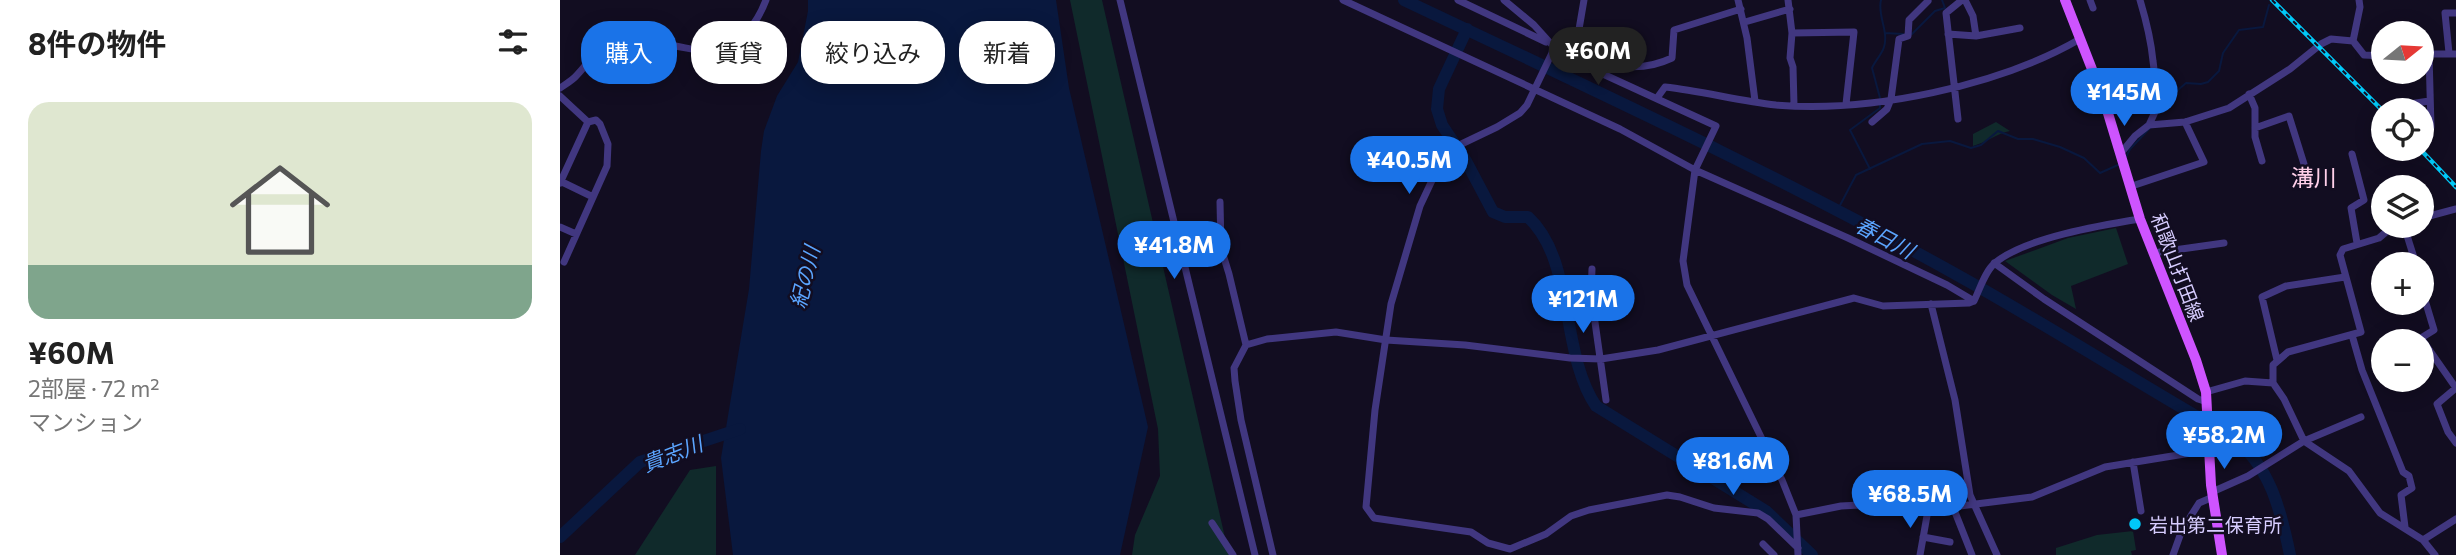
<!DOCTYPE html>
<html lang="ja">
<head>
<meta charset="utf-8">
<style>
  body { margin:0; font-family:Commissioner,"Noto Sans JP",sans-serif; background:#f6f6f6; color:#222; height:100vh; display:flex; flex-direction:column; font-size:26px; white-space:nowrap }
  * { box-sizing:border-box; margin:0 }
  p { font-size:23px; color:#767676 }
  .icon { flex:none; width:38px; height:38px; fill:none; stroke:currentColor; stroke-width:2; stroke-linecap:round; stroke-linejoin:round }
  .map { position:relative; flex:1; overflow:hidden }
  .side { display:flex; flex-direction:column; background:#fff; width:560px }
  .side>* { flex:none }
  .guide { position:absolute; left:21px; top:21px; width:665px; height:63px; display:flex; gap:14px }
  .needle { width:46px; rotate:72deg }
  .buttons { position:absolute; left:1811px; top:21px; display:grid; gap:14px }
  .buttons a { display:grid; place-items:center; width:63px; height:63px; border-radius:50%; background:#fff; box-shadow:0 4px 18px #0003; font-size:35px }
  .price { position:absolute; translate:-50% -60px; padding:0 16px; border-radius:24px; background:#1a73e8; color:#fff; font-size:23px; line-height:46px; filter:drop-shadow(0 2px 4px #0008) }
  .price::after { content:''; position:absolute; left:50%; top:42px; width:21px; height:16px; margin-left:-10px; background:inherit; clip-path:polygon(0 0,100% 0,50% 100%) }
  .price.selected { background:#222; color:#fff }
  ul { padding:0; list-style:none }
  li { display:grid; align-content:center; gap:14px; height:371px; padding:0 28px }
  li span { display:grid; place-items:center; height:217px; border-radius:21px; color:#555 }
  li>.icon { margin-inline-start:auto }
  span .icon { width:126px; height:126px; fill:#fffc; stroke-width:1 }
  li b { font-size:30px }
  h2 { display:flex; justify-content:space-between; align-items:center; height:84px; padding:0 28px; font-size:30px }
  .tag { padding:0 24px; border-radius:28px; background:#fff; box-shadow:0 4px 18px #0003; font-size:24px; line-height:63px }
  .tag.selected { background:#1a73e8; color:#fff }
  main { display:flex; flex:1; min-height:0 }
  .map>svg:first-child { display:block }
  .green { fill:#102a2b }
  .water { fill:#09183e }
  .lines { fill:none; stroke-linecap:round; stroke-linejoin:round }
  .stream { stroke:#09183e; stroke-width:2 }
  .river { stroke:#09183e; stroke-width:12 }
  .minor { stroke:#413780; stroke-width:7 }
  .primary { stroke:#ce54ff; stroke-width:10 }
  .rail-casing { stroke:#00c9f8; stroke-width:4.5 }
  .rail { stroke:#120d21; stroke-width:2; stroke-dasharray:5; stroke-linecap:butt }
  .poi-dot { fill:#00c9f8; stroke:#120d21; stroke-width:2.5 }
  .labels { text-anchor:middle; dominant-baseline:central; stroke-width:5; stroke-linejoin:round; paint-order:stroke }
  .street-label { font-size:19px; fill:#d7cdff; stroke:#120d21 }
  .poi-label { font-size:19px; fill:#d7cdff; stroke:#120d21; text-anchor:start }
  .water-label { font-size:21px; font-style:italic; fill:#5ba5ff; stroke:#120d21 }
  .quarter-label { font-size:23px; fill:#ffcfe9; stroke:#120d21 }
</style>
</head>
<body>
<main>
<section class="side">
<h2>8件の物件<svg class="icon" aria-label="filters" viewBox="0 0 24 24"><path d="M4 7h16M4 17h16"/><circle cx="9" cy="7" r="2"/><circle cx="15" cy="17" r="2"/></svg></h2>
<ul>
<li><span style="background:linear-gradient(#dfe7d0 75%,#7fa58c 0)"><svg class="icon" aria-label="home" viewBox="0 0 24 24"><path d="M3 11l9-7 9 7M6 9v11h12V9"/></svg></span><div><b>¥60M</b><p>2部屋 · 72 m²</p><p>マンション</p></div></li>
</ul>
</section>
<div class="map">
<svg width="1896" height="555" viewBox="0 0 1896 555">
  <rect width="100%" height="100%" fill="#120d21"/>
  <!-- green -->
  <path class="green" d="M510,0H542L669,555H572L575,535L600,476L598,429Z
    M1436,122L1450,131C1436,134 1427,142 1413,146V134Z
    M1556,228L1568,264L1511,286L1516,309L1492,295L1445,261L1508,238Z
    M156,466V555H75L130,470Z
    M1573,531L1576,550L1571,551L1572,555H1496V548L1537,535Z"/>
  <!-- water -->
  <path class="water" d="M248,0H496L509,88L588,427L560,555H173L161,458L189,289L201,151L204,131L217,96L238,62L248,11Z"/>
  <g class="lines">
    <!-- stream -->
    <path class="stream" d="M1325,33L1343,34
      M1352,34L1375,11L1385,8L1382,0
      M1320,98L1312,68C1315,61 1322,54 1324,47C1329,31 1317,15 1321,0
      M1603,103L1626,83L1641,84L1648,82L1659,71L1663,53L1679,30L1703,27L1709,5
      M1566,157L1570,149L1591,127
      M1310,169L1290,130L1320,108V103
      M1277,211L1296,175L1362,144L1390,141L1411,148L1421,145L1438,131L1458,139H1473L1500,147L1524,158L1540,173L1558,165"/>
    <!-- river -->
    <path class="river" d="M844,0C1034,90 1225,178 1408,281C1497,331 1583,386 1672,437C1710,465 1721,511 1730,555
      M907,29L879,89L877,109L882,125L906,161L933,212L945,217H968C1015,260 1000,354 1036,406L1206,511L1252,555
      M0,537L80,462L180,429"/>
    <!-- minor -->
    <path class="minor" d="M560,0L695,555
      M783,0L1060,129L1135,170L1288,238L1387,285L1414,301
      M898,0L986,42
      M944,0L974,25L993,46L1032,69L1156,126L1135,170L1123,261L1127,285L1222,480L1236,515L1238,555
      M1178,0L1187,38L1195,101
      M1228,0L1232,33L1230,58L1233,67L1234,105
      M1405,0L1413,16L1416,36
      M1530,0L1533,8
      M1580,0C1586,20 1591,40 1593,61C1595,75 1595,87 1600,101L1589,125
      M1185,22L1230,9
      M1232,33L1294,32L1286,104
      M1388,34L1416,36L1460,28
      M1793,41L1800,7L1799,0
      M993,46L992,53L967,105L960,113L937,127L891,149L883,157L860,206L831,304L815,410L806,507L814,518L911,532L928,543L950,549L986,534L1011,516L1029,510L1107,495L1120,497L1154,508L1198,513L1208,519L1238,548
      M993,46L997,41H1003L1014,48L1017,41L1024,0
      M1014,48C1045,67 1078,74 1112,58L1114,30L1181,9
      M1889,53L1885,13H1896
      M1862,54H1896
      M1869,54L1871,127
      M0,88C6,84 13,80 17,75C28,64 37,47 52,42C65,37 77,39 90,41C107,43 139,53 154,51C180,49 198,21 206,0
      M1689,94L1695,108V137L1702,161
      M0,96L28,122L36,120L40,124L48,144L47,166L4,262
      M1097,98L1105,87C1142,91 1179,101 1216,105C1310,113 1439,86 1520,39
      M1837,106L1869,101
      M1398,119L1386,13L1402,0
      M1312,122L1327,109L1331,99L1339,39L1348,36L1349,20L1368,1
      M1695,128L1729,116L1744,164
      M1561,153L1575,136L1589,125L1625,122L1669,108L1730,69L1761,44L1771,39L1793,41L1804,55L1824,56
      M1792,154L1804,200L1791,208L1797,243
      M0,181L33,197
      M0,183L28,122
      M1572,186L1644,162L1625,122
      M660,202L661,248L669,274L686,345L674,368L675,381L681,420L713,555
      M1862,218L1896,209
      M1833,226L1819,238L1783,249L1780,255L1801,332L1728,352L1713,365V383L1724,399L1744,441L1789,471L1820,513L1863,540L1875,555
      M1844,226L1856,264
      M0,227L16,234
      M1593,253L1664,243
      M1434,263L1484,299L1638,399L1647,402
      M1032,269L1031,294L1046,400
      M1862,290L1874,330L1861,338L1896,388
      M1371,304L1395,400L1410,495L1437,555
      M1792,335L1802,370L1843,472L1849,476L1852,488L1841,495L1845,527
      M686,345L707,339L776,332L826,340L905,345L1010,358L1041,359L1098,350L1294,298L1323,306L1409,303L1414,301C1420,289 1425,271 1435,263C1464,238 1542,225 1580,219
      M1717,360L1702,297L1726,286L1785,277
      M1896,388L1877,404L1888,432L1896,443
      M1646,392L1685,381L1713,383
      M1573,462L1581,511
      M1652,492L1688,476L1744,441L1801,417
      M1393,507L1412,555
      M1236,515L1281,506L1300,505L1368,510L1472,497L1545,467L1649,450
      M652,523L673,555
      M1363,537L1390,542
      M1863,540L1896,519
      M1203,544L1214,555
      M1360,555L1368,510
      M1613,555L1622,530L1639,503L1653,497"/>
    <!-- primary -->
    <path class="primary" d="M1505,0L1544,100L1580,219L1636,360L1646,392L1651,485L1662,555"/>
    <defs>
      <path id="rail" d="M1712,0L1824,112
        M1860,149L1896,187"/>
    </defs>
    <!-- rail casing -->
    <use href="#rail" class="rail-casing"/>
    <!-- rail -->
    <use href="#rail" class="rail"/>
  </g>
  <!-- markers -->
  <circle class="poi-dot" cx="1575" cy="524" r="7"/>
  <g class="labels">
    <!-- street labels -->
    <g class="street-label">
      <text transform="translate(1618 267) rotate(69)">和歌山打田線</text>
    </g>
    <!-- poi labels -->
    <g class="poi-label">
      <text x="1589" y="524">岩出第二保育所</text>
    </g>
    <!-- water labels -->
    <g class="water-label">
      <text transform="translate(1325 237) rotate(28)">春日川</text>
      <text transform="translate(244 277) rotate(-76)">紀の川</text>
      <text transform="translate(112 453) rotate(-21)">貴志川</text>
    </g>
    <!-- quarter labels -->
    <g class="quarter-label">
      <text x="1754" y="177">溝川</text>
    </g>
  </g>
</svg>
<div class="buttons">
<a><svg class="needle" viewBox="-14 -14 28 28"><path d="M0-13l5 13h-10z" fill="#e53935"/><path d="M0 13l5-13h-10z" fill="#767676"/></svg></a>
<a><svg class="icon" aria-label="locate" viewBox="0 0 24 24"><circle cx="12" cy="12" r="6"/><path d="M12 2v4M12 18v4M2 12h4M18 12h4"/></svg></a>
<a><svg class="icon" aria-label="layers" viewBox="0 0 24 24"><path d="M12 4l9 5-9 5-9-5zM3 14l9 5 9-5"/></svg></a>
<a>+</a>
<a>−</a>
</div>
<b class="price selected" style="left:1038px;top:87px">¥60M</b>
<b class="price" style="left:1564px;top:128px">¥145M</b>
<b class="price" style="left:849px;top:196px">¥40.5M</b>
<b class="price" style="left:614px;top:281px">¥41.8M</b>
<b class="price" style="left:1023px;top:335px">¥121M</b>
<b class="price" style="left:1664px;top:471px">¥58.2M</b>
<b class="price" style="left:1173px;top:497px">¥81.6M</b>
<b class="price" style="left:1350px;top:530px">¥68.5M</b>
<div class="guide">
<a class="tag selected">購入</a>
<a class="tag">賃貸</a>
<a class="tag">絞り込み</a>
<a class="tag">新着</a>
</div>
</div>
</main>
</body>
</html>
